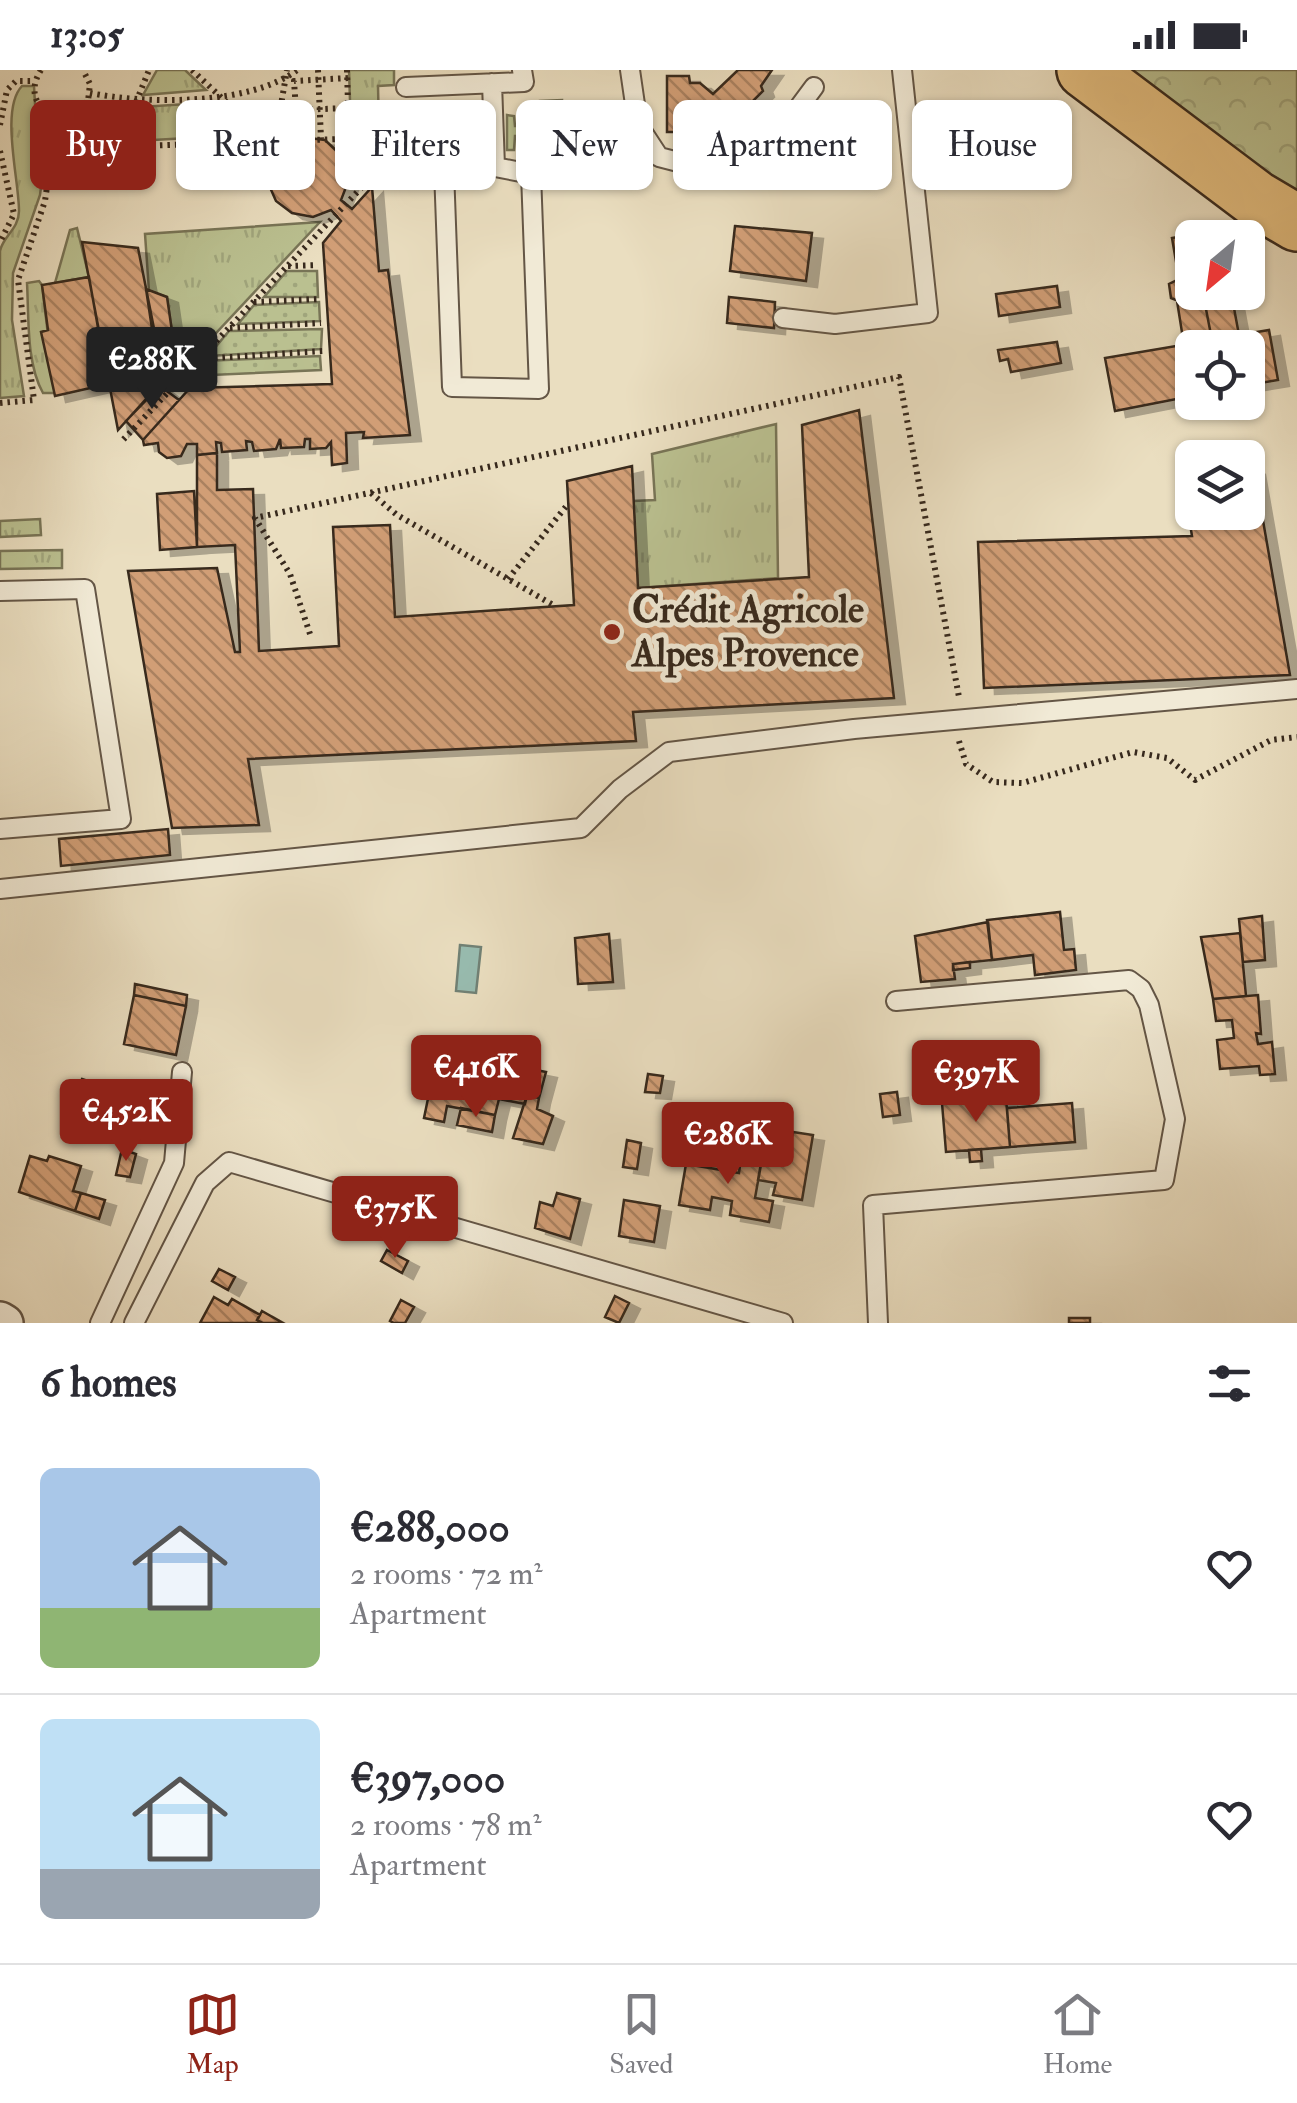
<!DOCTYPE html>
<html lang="en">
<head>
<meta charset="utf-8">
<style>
  body { margin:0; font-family:"IM FELL Double Pica",serif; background:#f7f7f7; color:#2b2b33; height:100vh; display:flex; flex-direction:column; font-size:38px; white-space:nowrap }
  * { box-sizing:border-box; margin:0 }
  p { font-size:32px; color:#7c7c81 }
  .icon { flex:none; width:55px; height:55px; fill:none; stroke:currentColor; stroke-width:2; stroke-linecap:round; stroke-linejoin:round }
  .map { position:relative; height:1253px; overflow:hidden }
  .side { display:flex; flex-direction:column; background:#fff; flex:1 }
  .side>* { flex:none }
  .banner { position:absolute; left:30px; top:30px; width:1238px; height:90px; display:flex; gap:20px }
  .needle { width:65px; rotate:209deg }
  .buttons { position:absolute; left:1175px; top:150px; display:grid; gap:20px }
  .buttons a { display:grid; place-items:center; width:90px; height:90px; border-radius:15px; background:#fff; box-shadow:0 2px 8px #0004; font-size:50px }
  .price { position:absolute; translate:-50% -85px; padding:0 22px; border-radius:10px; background:#8f2418; color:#fff; font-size:32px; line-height:65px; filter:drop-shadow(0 2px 5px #0008) }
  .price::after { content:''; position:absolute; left:50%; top:60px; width:30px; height:22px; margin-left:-15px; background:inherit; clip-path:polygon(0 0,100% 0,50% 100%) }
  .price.active { background:#222; color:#fff }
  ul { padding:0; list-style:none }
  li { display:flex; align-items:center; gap:30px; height:250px; padding:0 40px }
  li+li { border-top:2px solid #e1e1e2 }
  li span { display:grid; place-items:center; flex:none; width:280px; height:200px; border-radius:15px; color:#555 }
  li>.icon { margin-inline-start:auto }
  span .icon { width:120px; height:120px; fill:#fffc; stroke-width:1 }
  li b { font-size:42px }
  h2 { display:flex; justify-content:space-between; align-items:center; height:120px; padding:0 40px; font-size:42px }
  .chip { padding:0 35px; border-radius:15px; background:#fff; box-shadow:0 2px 8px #0004; font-size:35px; line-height:90px }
  .chip.active { background:#8f2418; color:#fff }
  .status { display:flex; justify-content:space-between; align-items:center; height:70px; padding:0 50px; background:#fff; direction:ltr }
  .status svg { height:28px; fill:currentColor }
  .dock { display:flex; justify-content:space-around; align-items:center; height:140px; border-top:2px solid #e1e1e2; background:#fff; font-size:28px; color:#7c7c81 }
  .dock a { display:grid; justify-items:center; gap:5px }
  .dock .active { color:#8f2418 }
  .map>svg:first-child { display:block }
  .grass { fill:url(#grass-tufts); stroke:#787456; stroke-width:2.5 }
  .forest { fill:url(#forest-crowns); stroke:#787456; stroke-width:2.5 }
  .garden { fill:url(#garden-dots); stroke:#787456; stroke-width:2.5 }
  .water { fill:#98bcb0; stroke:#718175; stroke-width:2.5 }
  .building { fill:url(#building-back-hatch); stroke:#37291d; stroke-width:2.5; filter:url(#shadow) }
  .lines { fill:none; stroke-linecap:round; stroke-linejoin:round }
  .lane-casing { stroke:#645646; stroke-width:22 }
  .street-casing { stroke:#645646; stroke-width:40 }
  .highway-casing { stroke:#37291d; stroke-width:60 }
  .path { stroke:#37291d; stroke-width:6; stroke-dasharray:2.5 5; stroke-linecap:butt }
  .lane { stroke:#f1ead6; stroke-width:18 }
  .street { stroke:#f1ead6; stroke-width:35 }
  .highway { stroke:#e5bf80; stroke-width:55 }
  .poi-dot { fill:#8f2418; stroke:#f1ead6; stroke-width:4 }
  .labels { text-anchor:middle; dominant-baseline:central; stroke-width:10; stroke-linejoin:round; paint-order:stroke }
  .poi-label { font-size:38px; font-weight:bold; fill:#37291d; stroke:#f1ead6; text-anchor:start }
</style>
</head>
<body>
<div class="status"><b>13:05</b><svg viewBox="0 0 49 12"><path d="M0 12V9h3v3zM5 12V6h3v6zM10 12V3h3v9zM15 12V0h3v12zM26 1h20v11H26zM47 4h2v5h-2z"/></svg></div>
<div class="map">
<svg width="1297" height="1253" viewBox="0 0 1297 1253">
  <defs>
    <pattern id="grass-tufts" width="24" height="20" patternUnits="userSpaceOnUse" patternTransform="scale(2.5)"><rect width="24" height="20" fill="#bac090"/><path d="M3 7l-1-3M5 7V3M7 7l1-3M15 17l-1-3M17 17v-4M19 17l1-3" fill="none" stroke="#a0a57c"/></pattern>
    <pattern id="forest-crowns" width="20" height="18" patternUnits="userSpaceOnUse" patternTransform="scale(2.5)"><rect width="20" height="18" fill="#bac090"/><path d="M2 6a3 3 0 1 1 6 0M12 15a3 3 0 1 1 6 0" fill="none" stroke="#a0a57c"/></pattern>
    <pattern id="garden-dots" width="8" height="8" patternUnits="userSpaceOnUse" patternTransform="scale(2.5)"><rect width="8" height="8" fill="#bac090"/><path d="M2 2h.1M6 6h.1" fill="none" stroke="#a0a57c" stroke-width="1.8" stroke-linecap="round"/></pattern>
    <pattern id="building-back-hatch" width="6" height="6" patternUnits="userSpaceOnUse" patternTransform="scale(2.5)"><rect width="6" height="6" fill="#d19e76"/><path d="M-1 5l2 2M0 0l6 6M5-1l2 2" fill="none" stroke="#aa8160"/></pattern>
    <filter id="shadow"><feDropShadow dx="11" dy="6" stdDeviation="0" flood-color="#0004"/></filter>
  </defs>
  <rect width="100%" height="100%" fill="#eadec0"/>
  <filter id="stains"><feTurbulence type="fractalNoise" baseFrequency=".002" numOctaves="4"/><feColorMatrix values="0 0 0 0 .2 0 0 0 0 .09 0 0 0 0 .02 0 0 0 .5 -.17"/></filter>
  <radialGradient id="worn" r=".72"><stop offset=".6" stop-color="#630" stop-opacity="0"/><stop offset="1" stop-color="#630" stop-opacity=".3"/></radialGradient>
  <!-- grass -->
  <path class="grass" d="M157,0H185L206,20L143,25Z
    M349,0H394V15L378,16L379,60H351Z
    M22,16H34L35,34L50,48L40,125L13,203L12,250L24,326L0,328C0,292 0,213 0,181C3,166 19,159 19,141C19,109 0,39 22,16Z
    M562,30L561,77H541L540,66H515L514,80H507V45L514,46L515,56H540V31Z
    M218,32L231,44H209L206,67L64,75L65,49L84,43L99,52L123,54L141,37Z
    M320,152L173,309H164L162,302L168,297L163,278L173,268L167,227L149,221L145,164Z
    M77,158L89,207L55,213L70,160Z
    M39,211L42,215L55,323H43C26,293 29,247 27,213Z
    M776,354L778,508L638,518L633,431L655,430L652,384Z
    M40,449L41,465L0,467V451Z
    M62,480V498L0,499V481Z"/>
  <!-- forest -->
  <path class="forest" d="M1107,0H1297V137Z"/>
  <!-- garden -->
  <path class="garden" d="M287,201H317L318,227H264Z
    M319,232L320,251L238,254L254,235Z
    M322,259L321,279L208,286L229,261Z
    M320,286L321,300L190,306L201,291Z"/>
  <!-- water -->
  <path class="water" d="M460,875L481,877L476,923L456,921Z"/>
  <!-- building -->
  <path class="building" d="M738,0H772L761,16L763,21L733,51L709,50V62H667V6H689L690,13H700L713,24Z
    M301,67L325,70L343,87L348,112L341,130L352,139L372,117L379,201L388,200L410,365L363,368L364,362L346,363L347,393L332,395L331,372L326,378L310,379V369H305L304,377L281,378L280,369L276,379L254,381L252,372L246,371L247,380L222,382L221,373L216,372L217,383L197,385V374H187L181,386L167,388L159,382L158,373L144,375L143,370L190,318L332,314L323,173L341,151L331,140L313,147L292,143L276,131L268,113L277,81Z
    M735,156L812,163L806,211L730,201Z
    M1235,157L1237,168H1220L1218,160Z
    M1218,160L1220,168H1192V222H1231L1239,265L1269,260L1278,310L1248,315V278H1192V326L1115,341L1105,288L1212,270L1204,229L1181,232L1171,228L1169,214L1179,209L1172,168Z
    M82,172L138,178L164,309L118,360Z
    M89,207L108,314L55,326L41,262L48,260L42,215Z
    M1057,216L1060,237L999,246L996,224Z
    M146,219L167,227L173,268L156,285Z
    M729,227L775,232L774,258L727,253Z
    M1204,229L1212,270L1184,275L1177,231Z
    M1057,272L1061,293L1011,302L1008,289L1000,291L998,280Z
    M160,316L179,330L143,370L126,351Z
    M859,340L894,628L633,642L636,671L248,689L259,755L172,758L128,501L217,498L235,582H240L235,475L197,477V385L217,383V420L253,419L259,581L339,576L333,457L390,455L395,547L574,535L567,411L632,396L638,518L809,507L802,355Z
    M1254,399L1290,605L984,618L978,472L1192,466L1183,412L1192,410V442H1248V400Z
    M194,421L197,477L160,480L157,424Z
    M168,759L170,785L61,796L59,769Z
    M1060,842L1064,880L1074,879L1076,900L1035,905L1033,885L992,890L987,850Z
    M1262,846L1265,890L1243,892L1239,849Z
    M988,852L992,890L953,894L955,909L921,912L915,866Z
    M1240,863L1246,926L1213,929L1201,867Z
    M609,864L613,912L578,914L575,868Z
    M970,892V898L953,900V894Z
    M135,914L187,925L186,936L134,925Z
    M134,925L186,936L176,985L124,974Z
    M1258,925L1261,964L1256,963L1258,974L1272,972L1275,1004L1260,1005L1259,996L1220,999L1217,970L1234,968L1232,950L1216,951L1213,929Z
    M457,991L525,1004L526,998L546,1002L539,1028L527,1025L525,1034L499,1029L495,1045L447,1036L444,1052L424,1048L431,1014L451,1018Z
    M648,1004L663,1006L660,1023L645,1022Z
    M82,1009L129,1025L119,1050L73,1032Z
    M897,1022L900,1045L883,1047L880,1024Z
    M527,1025L539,1028L537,1039L553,1046L543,1074L513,1068Z
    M1006,1028L1010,1077L946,1082L942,1033Z
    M1072,1033L1075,1072L1010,1077L1007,1038Z
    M461,1038L495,1045L492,1062L457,1055Z
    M793,1062L813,1065L802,1130L773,1125L776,1113L758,1110L765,1071L790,1075Z
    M627,1070L641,1073L637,1099L623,1097Z
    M730,1072L743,1074L739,1103L686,1094L689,1075L728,1082Z
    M743,1074L764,1078L755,1128L773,1131L769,1152L730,1145L732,1131L712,1127L710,1140L679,1135L686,1094L739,1103Z
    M122,1079L136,1084L130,1107L116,1105Z
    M981,1079L982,1091L970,1092L969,1080Z
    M30,1086L47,1091L49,1086L81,1096L73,1121L81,1123L75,1141L19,1122Z
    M81,1123L105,1130L99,1149L75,1141Z
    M557,1123L580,1129L570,1169L535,1158L540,1132L553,1136Z
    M624,1130L660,1136L654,1172L619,1166Z
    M387,1180L408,1191L402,1203L381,1191Z
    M219,1199L235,1207L228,1220L212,1211Z
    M615,1226L629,1233L619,1253L605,1247Z
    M214,1227L228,1235L232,1229L260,1245L257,1250L263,1253H200Z
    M401,1230L414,1237L405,1253H394L390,1251Z
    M262,1241L283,1253H263L257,1250Z
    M1069,1248H1090V1253H1069Z"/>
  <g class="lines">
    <defs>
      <path id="lane" d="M630,0L638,55L659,87L690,95L791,48L814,17
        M492,13L495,97L444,100L452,317L539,319L531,104L495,97
        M406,17L524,12L522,0
        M783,248L835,254L928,243L902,0
        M0,521L85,519L121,749L0,759
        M0,819L581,758L620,719L669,682L854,659L1297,619
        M100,1253L174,1093L182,1002
        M134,1253L205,1113L229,1092L783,1253
        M878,1253L873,1135L1164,1110L1175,1049L1149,935L1141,919L1129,910L896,931"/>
      <path id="street" d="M0,1250L5,1253"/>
      <path id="highway" d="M1085,0L1256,129L1297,153"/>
    </defs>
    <!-- lane casing -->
    <use href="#lane" class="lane-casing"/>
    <!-- street casing -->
    <use href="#street" class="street-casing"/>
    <!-- highway casing -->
    <use href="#highway" class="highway-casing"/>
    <!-- path -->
    <path class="path" d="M41,0C26,23 38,46 66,47L88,31L90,14L83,0
      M192,0L241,46L269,51L281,35L287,0
      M318,0L321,69
      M347,0L349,68
      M348,8L294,11L296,40L349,38
      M90,23C145,34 250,36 297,0
      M82,39L109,51L130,47L149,0
      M278,40H296L302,70
      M241,46L242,72
      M269,51L270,71
      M0,55L7,20L16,11H34
      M55,79L396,67L397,80L121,372
      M0,81L14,144L0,172
      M288,196L318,195
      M254,232L320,229
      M230,258L321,253
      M200,289L323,281
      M0,333L34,330L18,210L45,131L57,47
      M371,423L397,445L555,536
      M508,509L568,434
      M310,564L290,504L255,448L899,307L959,627
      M959,671L966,694L993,712L1022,713L1133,682L1167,688L1195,710L1271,670L1297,667"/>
    <!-- lane -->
    <use href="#lane" class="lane"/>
    <!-- street -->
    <use href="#street" class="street"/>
    <!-- highway -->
    <use href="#highway" class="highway"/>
  </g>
  <!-- markers -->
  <circle class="poi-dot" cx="612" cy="562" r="10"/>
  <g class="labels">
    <!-- poi labels -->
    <g class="poi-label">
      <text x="632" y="540">Crédit Agricole<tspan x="632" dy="44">Alpes Provence</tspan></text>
    </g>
  </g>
  <rect width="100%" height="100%" filter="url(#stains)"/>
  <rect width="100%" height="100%" fill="url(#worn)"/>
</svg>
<div class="buttons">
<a><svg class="needle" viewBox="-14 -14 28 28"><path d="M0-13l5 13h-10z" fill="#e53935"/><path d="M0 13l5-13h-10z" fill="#7c7c81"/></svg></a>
<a><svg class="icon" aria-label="locate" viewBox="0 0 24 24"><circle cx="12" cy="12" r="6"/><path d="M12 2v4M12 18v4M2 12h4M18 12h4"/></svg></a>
<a><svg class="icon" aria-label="layers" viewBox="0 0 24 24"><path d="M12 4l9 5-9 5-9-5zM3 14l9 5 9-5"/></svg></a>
</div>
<b class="price active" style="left:152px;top:342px">€288K</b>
<b class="price" style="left:476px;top:1050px">€416K</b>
<b class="price" style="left:976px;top:1055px">€397K</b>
<b class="price" style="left:126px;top:1094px">€452K</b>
<b class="price" style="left:728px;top:1117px">€286K</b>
<b class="price" style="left:395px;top:1191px">€375K</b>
<div class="banner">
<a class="chip active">Buy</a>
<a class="chip">Rent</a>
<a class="chip">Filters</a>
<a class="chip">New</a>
<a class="chip">Apartment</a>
<a class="chip">House</a>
</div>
</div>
<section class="side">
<h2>6 homes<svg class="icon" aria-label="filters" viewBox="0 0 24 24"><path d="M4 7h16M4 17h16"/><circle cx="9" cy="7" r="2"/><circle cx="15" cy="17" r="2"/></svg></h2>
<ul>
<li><span style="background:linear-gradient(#a9c7e8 70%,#8fb573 0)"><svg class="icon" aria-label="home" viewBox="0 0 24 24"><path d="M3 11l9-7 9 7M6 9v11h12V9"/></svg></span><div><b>€288,000</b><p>2 rooms · 72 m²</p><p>Apartment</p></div><svg class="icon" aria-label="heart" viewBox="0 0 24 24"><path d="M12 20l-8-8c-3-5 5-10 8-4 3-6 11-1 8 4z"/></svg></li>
<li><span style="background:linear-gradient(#bfe0f5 75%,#9aa5b1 0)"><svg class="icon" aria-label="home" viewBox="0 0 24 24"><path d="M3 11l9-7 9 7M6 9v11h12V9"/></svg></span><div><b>€397,000</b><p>2 rooms · 78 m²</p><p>Apartment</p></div><svg class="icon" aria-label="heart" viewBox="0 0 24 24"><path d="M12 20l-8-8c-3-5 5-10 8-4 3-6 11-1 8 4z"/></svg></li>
</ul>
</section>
<nav class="dock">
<a class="active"><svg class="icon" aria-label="map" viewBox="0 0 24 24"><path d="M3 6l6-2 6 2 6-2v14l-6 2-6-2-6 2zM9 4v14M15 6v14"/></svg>Map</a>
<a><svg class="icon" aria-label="saved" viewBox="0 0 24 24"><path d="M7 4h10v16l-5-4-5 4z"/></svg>Saved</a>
<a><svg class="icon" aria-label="home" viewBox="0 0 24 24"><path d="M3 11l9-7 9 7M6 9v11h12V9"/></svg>Home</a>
</nav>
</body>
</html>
